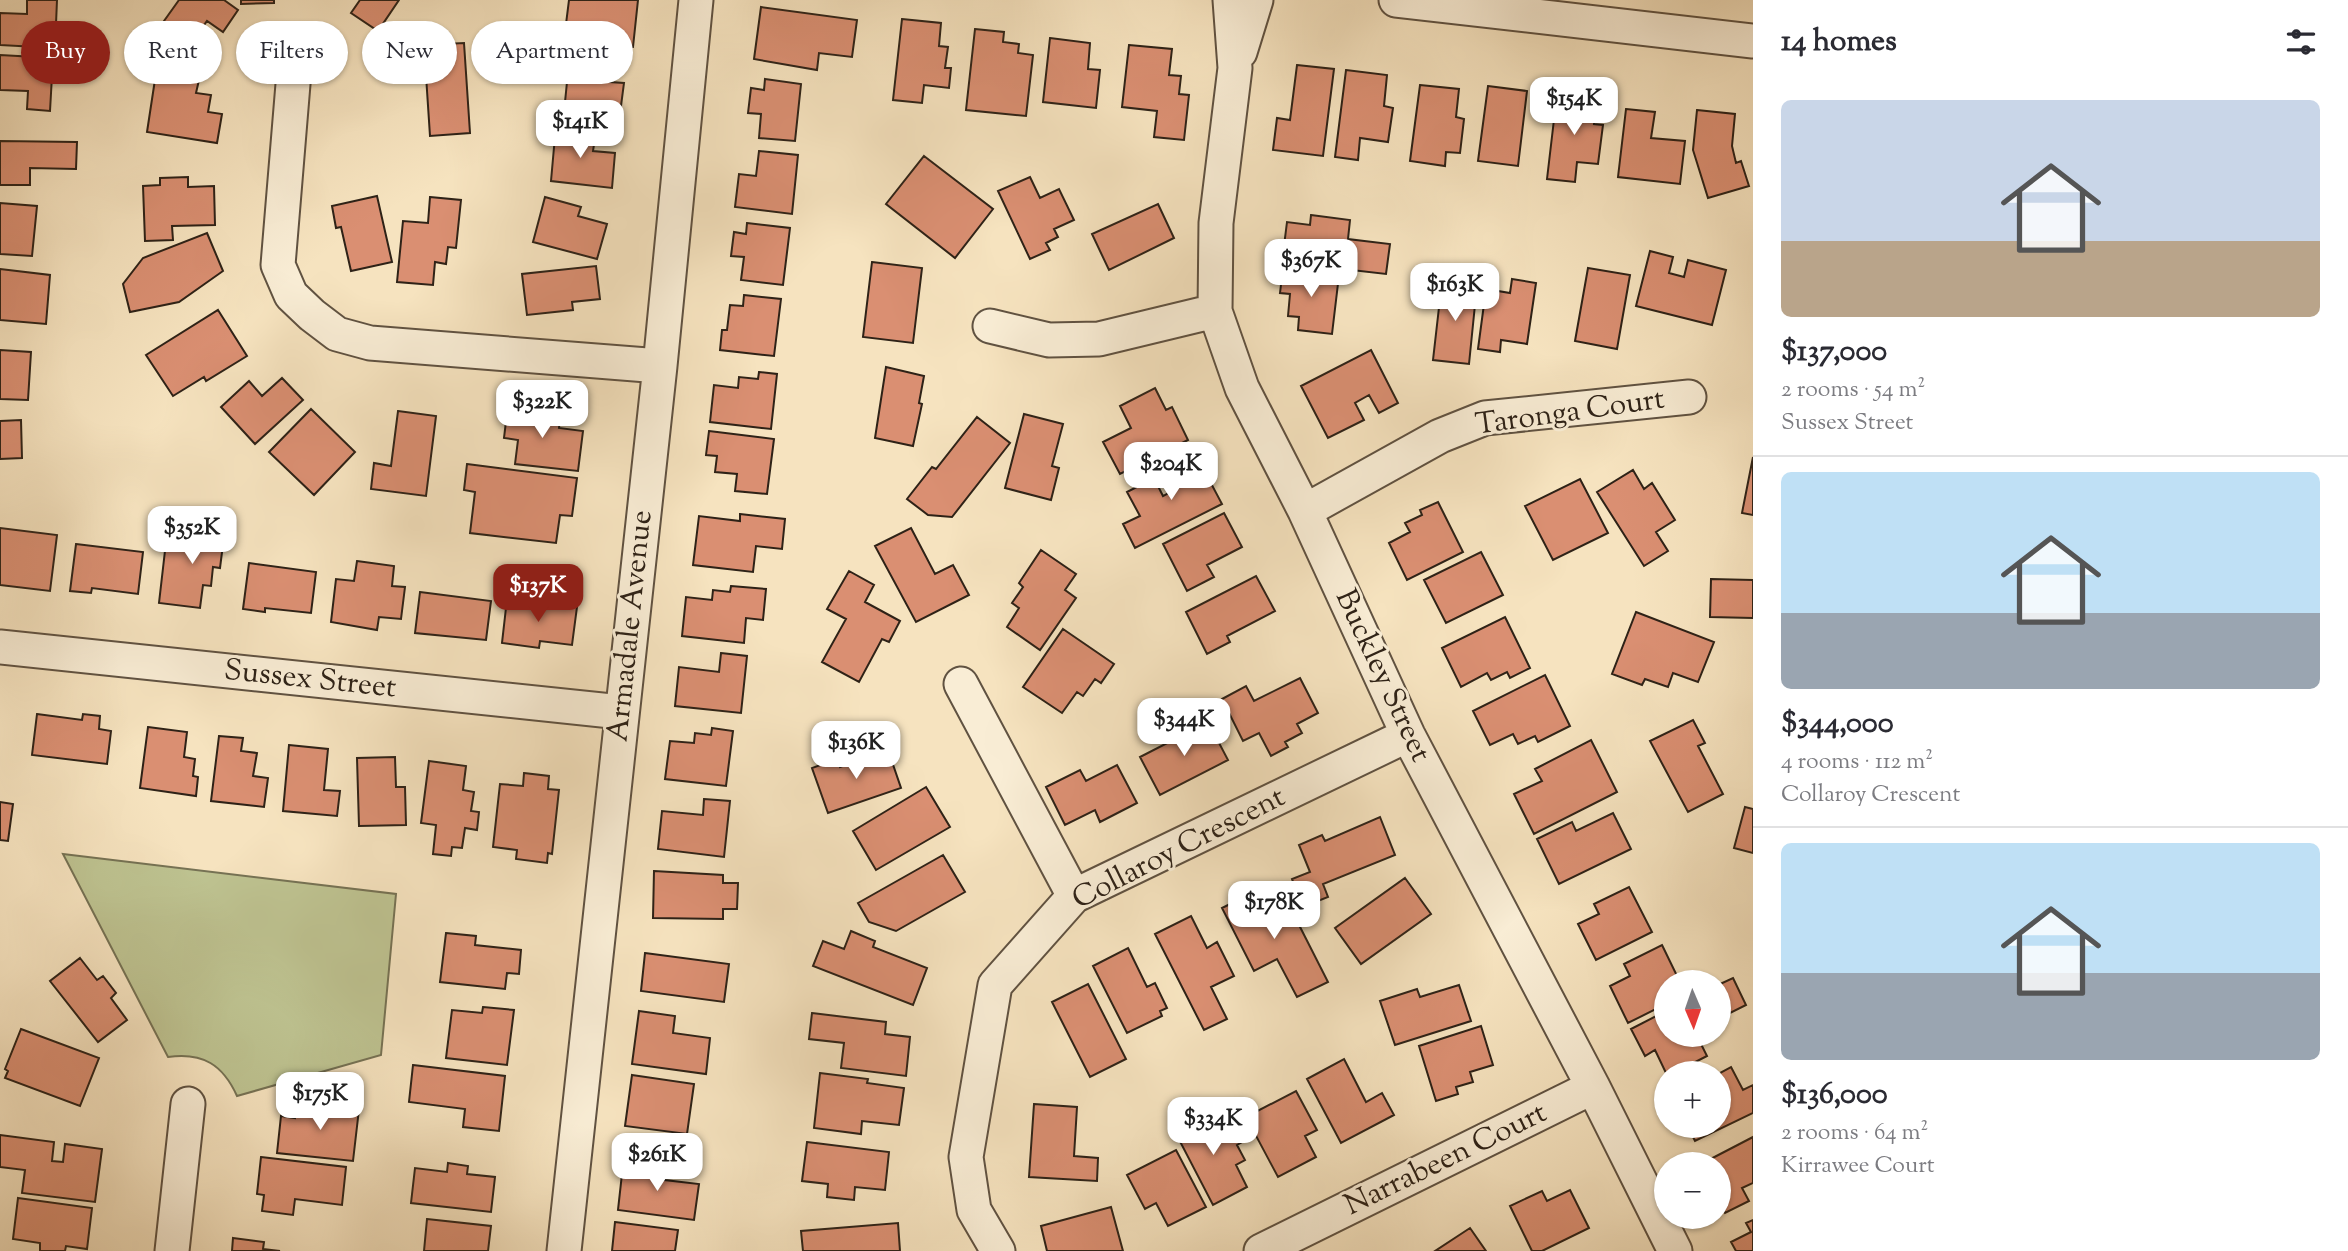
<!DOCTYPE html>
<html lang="en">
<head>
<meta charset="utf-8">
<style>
  body { margin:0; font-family:"Sorts Mill Goudy",serif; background:#f7f7f7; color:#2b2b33; height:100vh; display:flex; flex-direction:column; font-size:26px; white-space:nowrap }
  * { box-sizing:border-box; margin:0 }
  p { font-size:23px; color:#7c7c81 }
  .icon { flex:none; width:38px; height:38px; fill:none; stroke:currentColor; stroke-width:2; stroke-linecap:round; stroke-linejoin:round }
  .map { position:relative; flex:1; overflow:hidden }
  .side { display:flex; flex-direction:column; background:#fff; width:595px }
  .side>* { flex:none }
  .top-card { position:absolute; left:21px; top:21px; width:665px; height:63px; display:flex; gap:14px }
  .needle { width:46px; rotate:178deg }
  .fabs { position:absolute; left:1654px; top:970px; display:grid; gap:14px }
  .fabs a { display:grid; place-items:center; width:77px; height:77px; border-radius:50%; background:#fff; box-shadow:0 2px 5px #0004; font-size:35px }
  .price { position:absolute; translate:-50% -60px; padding:0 16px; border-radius:14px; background:#fff; color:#222; font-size:23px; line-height:46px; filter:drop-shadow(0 2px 4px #0008) }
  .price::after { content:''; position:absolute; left:50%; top:42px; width:21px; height:16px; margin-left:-10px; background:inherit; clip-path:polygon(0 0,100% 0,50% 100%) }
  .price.on { background:#8f2418; color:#fff }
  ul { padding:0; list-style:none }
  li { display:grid; align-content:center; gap:14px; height:371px; padding:0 28px }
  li+li { border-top:2px solid #e1e1e2 }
  li span { display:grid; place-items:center; height:217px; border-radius:10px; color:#555 }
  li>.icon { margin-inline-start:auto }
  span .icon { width:126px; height:126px; fill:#fffc; stroke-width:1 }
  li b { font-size:30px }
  h2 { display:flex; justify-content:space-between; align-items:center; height:84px; padding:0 28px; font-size:30px }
  .pill { padding:0 24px; border-radius:32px; background:#fff; box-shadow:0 2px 5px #0004; font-size:24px; line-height:63px }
  .pill.on { background:#8f2418; color:#fff }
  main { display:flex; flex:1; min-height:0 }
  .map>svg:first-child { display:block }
  .green { fill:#bec391; stroke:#767254; stroke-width:2 }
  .building { fill:#da8f72; stroke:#2e2217; stroke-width:2 }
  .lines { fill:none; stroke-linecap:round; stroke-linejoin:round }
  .street-casing { stroke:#605241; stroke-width:37 }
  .street { stroke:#f9edd5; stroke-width:33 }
  .labels { text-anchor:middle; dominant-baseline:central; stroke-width:6; stroke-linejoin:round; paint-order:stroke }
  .street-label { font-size:30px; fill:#2e2217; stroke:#f9edd5 }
</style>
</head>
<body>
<main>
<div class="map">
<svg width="1753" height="1251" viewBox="0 0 1753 1251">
  <rect width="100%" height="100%" fill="#f6e3bf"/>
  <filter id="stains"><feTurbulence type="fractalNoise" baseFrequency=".00286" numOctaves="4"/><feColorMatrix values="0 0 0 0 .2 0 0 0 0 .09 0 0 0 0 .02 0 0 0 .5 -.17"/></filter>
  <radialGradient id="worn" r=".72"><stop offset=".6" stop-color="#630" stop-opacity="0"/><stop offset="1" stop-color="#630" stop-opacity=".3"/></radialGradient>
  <!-- green -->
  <path class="green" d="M63,854L396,894L381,1055L237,1096C223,1065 203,1052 168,1057Z"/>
  <!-- building -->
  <path class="building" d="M27,0H57L55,48L0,45V13L27,14Z
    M179,0H224L238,10L223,32L207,21L182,56L154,35Z
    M241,0H274V3L241,4Z
    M360,0H399L378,31L351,13Z
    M569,0H638L633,47L603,44L605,28L566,24Z
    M761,7L857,20L852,57L819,53L817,70L754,59Z
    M902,19L941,23L939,46L948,47L945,68H951L949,88L924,85L922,103L893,100Z
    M975,29L1004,32L1003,42L1019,44L1018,53L1033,55L1026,116L966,110Z
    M1050,38L1090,43L1088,69L1100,70L1096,108L1043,102Z
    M464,43L470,133L430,136L424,45Z
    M1129,45L1172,49L1169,75L1181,76L1179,94L1189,95L1184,140L1154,137L1157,111L1122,107Z
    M570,52L612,56L610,82L624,83L621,106L608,105L606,116L564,112Z
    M0,55L53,58L50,111L27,109L28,91L0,90Z
    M1297,65L1334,69L1323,156L1273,150L1277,118L1290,120Z
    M1346,70L1387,75L1384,106L1393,108L1388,142L1360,138L1358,160L1335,157Z
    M156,73L199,80L196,93L211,95L208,112L222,114L217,143L147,132Z
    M765,79L801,84L795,141L759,138L761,114L748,113L751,88L764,90Z
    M1420,85L1459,89L1456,117L1464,119L1460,153L1446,152L1445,166L1410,161Z
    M1488,86L1527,91L1518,166L1478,161Z
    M1557,94L1597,98L1594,124L1603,125L1598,164L1577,162L1575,182L1547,179Z
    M1626,109L1655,112L1651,138L1685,141L1680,184L1618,177Z
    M1697,110L1735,114L1732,146L1736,163L1741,161L1749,186L1708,198L1693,150Z
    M556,125L575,127L574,136L595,138L593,151L615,153L612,188L551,181Z
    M0,141L77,142L76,169L30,168V185H0Z
    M759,151L798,155L792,214L735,207L739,174L756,176Z
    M924,156L993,209L955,258L886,204Z
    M188,177V187L214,186L215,225L172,226L173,240L145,241L143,186L160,185V178Z
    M1030,177L1040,198L1059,189L1074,220L1054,229L1058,237L1046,243L1050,250L1030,259L998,191Z
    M377,196L392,262L351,271L341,227L336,228L332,206Z
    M430,197L461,200L456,248L448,247L446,264L435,262L433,285L397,282L403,221L428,223Z
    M545,197L581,207L578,216L607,224L597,259L533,242Z
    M0,203L37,206L32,256L0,254Z
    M1158,204L1174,238L1109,270L1092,234Z
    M1311,215L1350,220L1348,239L1390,244L1386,274L1282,262L1287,222L1310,225Z
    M747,223L790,228L783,285L741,280L744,257L731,256L734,232L746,234Z
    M207,233L223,271L179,302L130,312L123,284L143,258Z
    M1650,251L1673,257L1669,273L1684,277L1688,260L1726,270L1712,325L1636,306Z
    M872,262L922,268L913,343L863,337Z
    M596,266L600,299L572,302L573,310L527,315L522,274Z
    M1283,268L1339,275L1332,334L1298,330L1299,317L1288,316L1290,294L1280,293Z
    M1588,268L1630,275L1617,349L1575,341Z
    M0,269L50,275L46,324L0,320Z
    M1512,279L1536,283L1527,344L1501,340L1500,352L1478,349L1486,289L1510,293Z
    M1442,281L1477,285L1469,364L1433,360Z
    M744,295L781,299L774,356L720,350L722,330H727L730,305L743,306Z
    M218,310L247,356L206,381L204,377L173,396L146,355Z
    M0,350L31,352L28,400L0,399Z
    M1371,350L1398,403L1379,413L1369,395L1355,403L1364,420L1328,438L1301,386Z
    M886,367L924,376L919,403L922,404L913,446L875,438Z
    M759,372L777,374L771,429L710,422L714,385L738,388L739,377L758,379Z
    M282,378L303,400L255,444L221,407L249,381L262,396Z
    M1155,388L1166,410L1172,407L1188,440L1120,474L1103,442L1131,428L1120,406Z
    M508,405L543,409L542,417L560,420L559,428L583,431L578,471L515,464L518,440L504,438Z
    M311,409L355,452L314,495L269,452Z
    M398,411L436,416L426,496L371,489L374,463L391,466Z
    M1024,414L1063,424L1052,466L1059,468L1051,500L1005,488Z
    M977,417L1010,443L952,517L928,515L907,499L932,467L936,469Z
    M21,420L22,458L0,459V421Z
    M709,431L774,439L767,494L735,491L737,474L715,472L717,456L706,455Z
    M1197,457L1222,504L1135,548L1123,524L1140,516L1127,492L1154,478L1163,496L1172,491L1163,474Z
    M1753,457V515L1742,513Z
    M467,464L577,478L572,516L560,515L556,543L470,533L475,492L464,490Z
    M1633,470L1644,489L1652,483L1675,520L1656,532L1668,551L1644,566L1597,492Z
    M1580,479L1608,533L1553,560L1525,506Z
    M1438,502L1463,552L1407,580L1389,543L1410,532L1405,523L1422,515L1420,510Z
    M1224,513L1242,547L1207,565L1214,577L1187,591L1163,544Z
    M740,514L785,519L782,549L756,546L753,572L693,565L699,516L740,521Z
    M201,518L226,521L220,568L213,567L211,586L203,585L200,608L159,603L166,542L198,546Z
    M0,528L57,535L50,591L0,585Z
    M911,528L935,574L953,565L969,595L916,622L875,546Z
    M76,544L143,552L138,594L92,588L91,593L70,591Z
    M1041,550L1076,574L1065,590L1076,598L1040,650L1007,627L1019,608L1012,603L1023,587L1019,583Z
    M1481,552L1503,595L1446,623L1424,580Z
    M357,561L394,566L392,586L405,587L401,619L379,617L377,630L331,622L336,579L354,581Z
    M249,563L316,572L311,613L265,608V612L243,609Z
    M849,571L874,585L865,602L900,621L889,642L882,639L859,682L822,662L846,619L827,609Z
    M1256,576L1275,611L1227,636L1230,642L1207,654L1186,612Z
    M1711,579L1753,580V618L1710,617Z
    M731,586L766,589L763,620L746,618L744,643L682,636L686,597L712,600L713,590L730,592Z
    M420,592L491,601L486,640L415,633Z
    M507,599L577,607L572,645L540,641L539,648L502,643Z
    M1636,612L1714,642L1698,682L1673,673L1668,687L1645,679L1642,685L1612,674Z
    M1505,617L1530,668L1510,678L1507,672L1491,680L1487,673L1461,687L1442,648Z
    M1063,629L1114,664L1101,683L1095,679L1083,696L1077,692L1062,713L1023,687Z
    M721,653L747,656L741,713L675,706L679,667L719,672Z
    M1545,675L1570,726L1538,742L1535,736L1518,744L1513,734L1490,745L1473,711Z
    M1300,678L1318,713L1297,724L1302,733L1285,742L1288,747L1271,756L1259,733L1243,741L1222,699L1246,686L1254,701Z
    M37,714L82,720L83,714L100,716L99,729L111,731L107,764L32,755Z
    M1693,720L1705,743L1698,746L1723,794L1688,812L1650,741Z
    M1208,722L1228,760L1160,795L1140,757Z
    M148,727L187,732L184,757L195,759L193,776L198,777L196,796L140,788Z
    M712,728L733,731L726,786L665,779L670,741L694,743L695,733L711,735Z
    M219,736L243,738L241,751L257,753L253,776L268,778L264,807L211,801Z
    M1591,740L1617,792L1534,834L1514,794L1542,781L1535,769Z
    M289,745L328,749L324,790L340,791L337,816L283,811Z
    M888,750L901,788L828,813L812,768L837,759L840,767Z
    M395,757L396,787H405L406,825L359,826L357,758Z
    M429,761L466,766L463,790L474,792L471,811L479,812L477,830L465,828L462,848L452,847L451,856L433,854L436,825L421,823Z
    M1117,765L1137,803L1100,822L1095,810L1065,825L1046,787L1080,770L1086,781Z
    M524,773L549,776L548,789L559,790L552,854L548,853L547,863L516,859L517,850L493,847L500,784L523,786Z
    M926,787L950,827L876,870L853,831Z
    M704,799L730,801L724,857L658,849L662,811L703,815Z
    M0,802L13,804L8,841L0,840Z
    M1745,807L1753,809V853L1734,848Z
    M1613,813L1631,849L1559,884L1537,839L1572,822L1576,831Z
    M1380,817L1395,855L1323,884L1328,897L1303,907L1292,879L1310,872L1299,845L1322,835L1325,841Z
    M943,855L965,892L896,931L869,922L858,903Z
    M654,871L723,875V883H738L737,909H723V919L653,918Z
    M1405,878L1431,914L1361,964L1335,928Z
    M1629,887L1652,932L1596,960L1578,924L1599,914L1594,904Z
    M1262,888L1273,910L1280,907L1290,925L1297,921L1328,982L1297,997L1277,959L1254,971L1222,908Z
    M1191,916L1207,948L1217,942L1234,976L1211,987L1227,1019L1204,1030L1155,934Z
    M851,931L875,941L873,947L927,968L913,1005L813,966L823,941L844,949Z
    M446,933L476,936L475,945L521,950L519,974L507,973L505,989L440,982Z
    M1662,945L1680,982H1666V1004L1628,1023L1610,986L1630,976L1624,964Z
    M1128,948L1147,987L1155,983L1167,1008L1160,1011L1162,1016L1127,1033L1093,966Z
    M645,953L729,964L724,1002L641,991Z
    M80,958L97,980L103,976L116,993L111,998L127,1020L98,1042L50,981Z
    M1733,978L1746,1005L1718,1019V985Z
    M1088,984L1126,1059L1090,1077L1052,1002Z
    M1459,985L1471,1021L1395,1045L1380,1001L1417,989L1420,997Z
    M483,1007L514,1010L507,1065L446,1058L452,1010L482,1013Z
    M639,1011L675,1016L673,1033L710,1038L706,1074L632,1064Z
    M1666,1011V1034H1696L1707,1056L1674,1073H1666L1655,1050L1645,1056L1631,1029Z
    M812,1013L886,1022L885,1034L910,1037L906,1076L841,1068L844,1043L809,1039Z
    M1481,1026L1493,1065L1470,1072L1473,1082L1456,1087L1458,1094L1436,1101L1419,1046Z
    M21,1029L99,1058L80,1106L5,1078L8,1071L5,1069Z
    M1344,1059L1366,1102L1382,1093L1394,1115L1341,1143L1307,1079Z
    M413,1065L505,1076L499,1131L463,1127L465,1109L409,1102Z
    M1731,1067L1743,1090L1753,1085V1113L1695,1141L1687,1125H1718V1074Z
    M820,1073L868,1079L867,1083L904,1088L899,1125L862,1121L861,1134L814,1128Z
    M632,1075L694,1084L687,1134L625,1126Z
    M1296,1091L1317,1130L1305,1136L1316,1157L1278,1177L1246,1117Z
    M297,1102L337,1109L338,1106L359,1109L353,1161L277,1153L281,1116L295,1118Z
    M1034,1104L1077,1107L1074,1156L1098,1158L1097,1181L1029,1177Z
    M1199,1114L1210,1135L1233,1124L1242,1142L1237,1145L1245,1160L1236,1165L1247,1187L1213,1205L1173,1128Z
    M0,1135L54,1142L52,1161L63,1162L65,1144L102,1149L95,1202L22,1193L25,1170L0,1167Z
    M1753,1137V1183L1742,1188L1749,1201L1725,1213L1718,1200V1164H1701Z
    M807,1142L889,1152L885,1190L855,1187L854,1200L827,1197L828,1184L802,1181Z
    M1176,1150L1206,1207L1168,1226L1156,1203L1145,1209L1127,1175Z
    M261,1157L346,1167L342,1205L295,1199L293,1215L262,1211L264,1195L257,1194Z
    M639,1160L667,1164L665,1180L699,1184L694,1220L618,1210L622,1174L637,1176Z
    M448,1163L468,1166L467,1174L495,1177L491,1212L411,1203L415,1168L447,1172Z
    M1570,1190L1589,1228L1542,1251H1532L1510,1206L1542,1191L1547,1201Z
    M18,1198L92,1208L87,1249L66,1246L65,1251H40V1243L13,1239Z
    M1111,1207L1123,1251H1047L1041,1226Z
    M427,1219L491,1226L488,1251H424Z
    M1753,1220V1251H1736L1731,1242L1751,1232L1746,1223Z
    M615,1222L678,1230L675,1251H612Z
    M898,1223L900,1251H803L801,1231Z
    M1470,1228L1486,1251H1435Z
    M233,1238L264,1242L263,1249L280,1251H232Z"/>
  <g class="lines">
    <defs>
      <path id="street" d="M1230,0L1235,68L1216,223L1215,311L1242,388L1305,511L1408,735L1593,1087L1675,1251
        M1396,0L1753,41
        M1240,52L1256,0
        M294,72L278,265L291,295L312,315L337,334L370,343L660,366
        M990,326L1049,340L1099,339L1215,311
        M1305,511L1440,436L1485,418L1689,397
        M0,647L621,712
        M961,684L1074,896
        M172,1251L188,1104
        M564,1251L660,366L696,0
        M998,1251L974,1210L966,1157L995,985L1074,896L1408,735
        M1261,1251L1593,1087"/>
    </defs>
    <!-- street casing -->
    <use href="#street" class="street-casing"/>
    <!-- street -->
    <use href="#street" class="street"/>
  </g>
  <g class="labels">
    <!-- street labels -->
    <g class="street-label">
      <text transform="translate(1570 413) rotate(-8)">Taronga Court</text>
      <text transform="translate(631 626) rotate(-84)">Armadale Avenue</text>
      <text transform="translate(1382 676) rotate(65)">Buckley Street</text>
      <text transform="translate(310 680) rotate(6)">Sussex Street</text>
      <text transform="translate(1179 849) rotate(-27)">Collaroy Crescent</text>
      <text transform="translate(1446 1160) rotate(-26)">Narrabeen Court</text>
    </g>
  </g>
  <rect width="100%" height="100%" filter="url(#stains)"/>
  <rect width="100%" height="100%" fill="url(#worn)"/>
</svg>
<div class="fabs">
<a><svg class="needle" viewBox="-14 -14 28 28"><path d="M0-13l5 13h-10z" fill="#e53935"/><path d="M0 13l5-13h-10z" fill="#7c7c81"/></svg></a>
<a>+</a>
<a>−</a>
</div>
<b class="price" style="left:1574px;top:137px">$154K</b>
<b class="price" style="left:580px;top:160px">$141K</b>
<b class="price" style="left:1311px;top:299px">$367K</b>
<b class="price" style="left:1455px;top:323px">$163K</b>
<b class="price" style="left:542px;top:440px">$322K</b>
<b class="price" style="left:1171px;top:502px">$204K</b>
<b class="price" style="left:192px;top:566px">$352K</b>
<b class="price on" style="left:538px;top:624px">$137K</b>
<b class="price" style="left:1184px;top:758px">$344K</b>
<b class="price" style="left:856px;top:781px">$136K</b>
<b class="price" style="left:1274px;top:941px">$178K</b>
<b class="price" style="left:320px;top:1132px">$175K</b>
<b class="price" style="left:1213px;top:1157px">$334K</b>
<b class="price" style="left:657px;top:1193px">$261K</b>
<div class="top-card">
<a class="pill on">Buy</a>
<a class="pill">Rent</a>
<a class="pill">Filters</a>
<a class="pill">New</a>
<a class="pill">Apartment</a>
</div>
</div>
<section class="side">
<h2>14 homes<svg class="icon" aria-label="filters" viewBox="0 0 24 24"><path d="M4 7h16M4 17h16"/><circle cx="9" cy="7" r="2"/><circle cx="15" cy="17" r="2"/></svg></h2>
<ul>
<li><span style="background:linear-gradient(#c9d6e8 65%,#b9a48a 0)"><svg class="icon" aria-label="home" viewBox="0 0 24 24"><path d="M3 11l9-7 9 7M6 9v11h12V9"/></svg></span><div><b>$137,000</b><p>2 rooms · 54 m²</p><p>Sussex Street</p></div></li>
<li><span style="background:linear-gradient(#bfe0f5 65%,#9aa5b1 0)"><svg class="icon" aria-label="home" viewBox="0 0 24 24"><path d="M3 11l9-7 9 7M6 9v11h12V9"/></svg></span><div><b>$344,000</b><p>4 rooms · 112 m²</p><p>Collaroy Crescent</p></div></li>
<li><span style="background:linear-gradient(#bfe0f5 60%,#9aa5b1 0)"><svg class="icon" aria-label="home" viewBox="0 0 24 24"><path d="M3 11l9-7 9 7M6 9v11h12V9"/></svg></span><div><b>$136,000</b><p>2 rooms · 64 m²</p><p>Kirrawee Court</p></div></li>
</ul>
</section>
</main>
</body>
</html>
